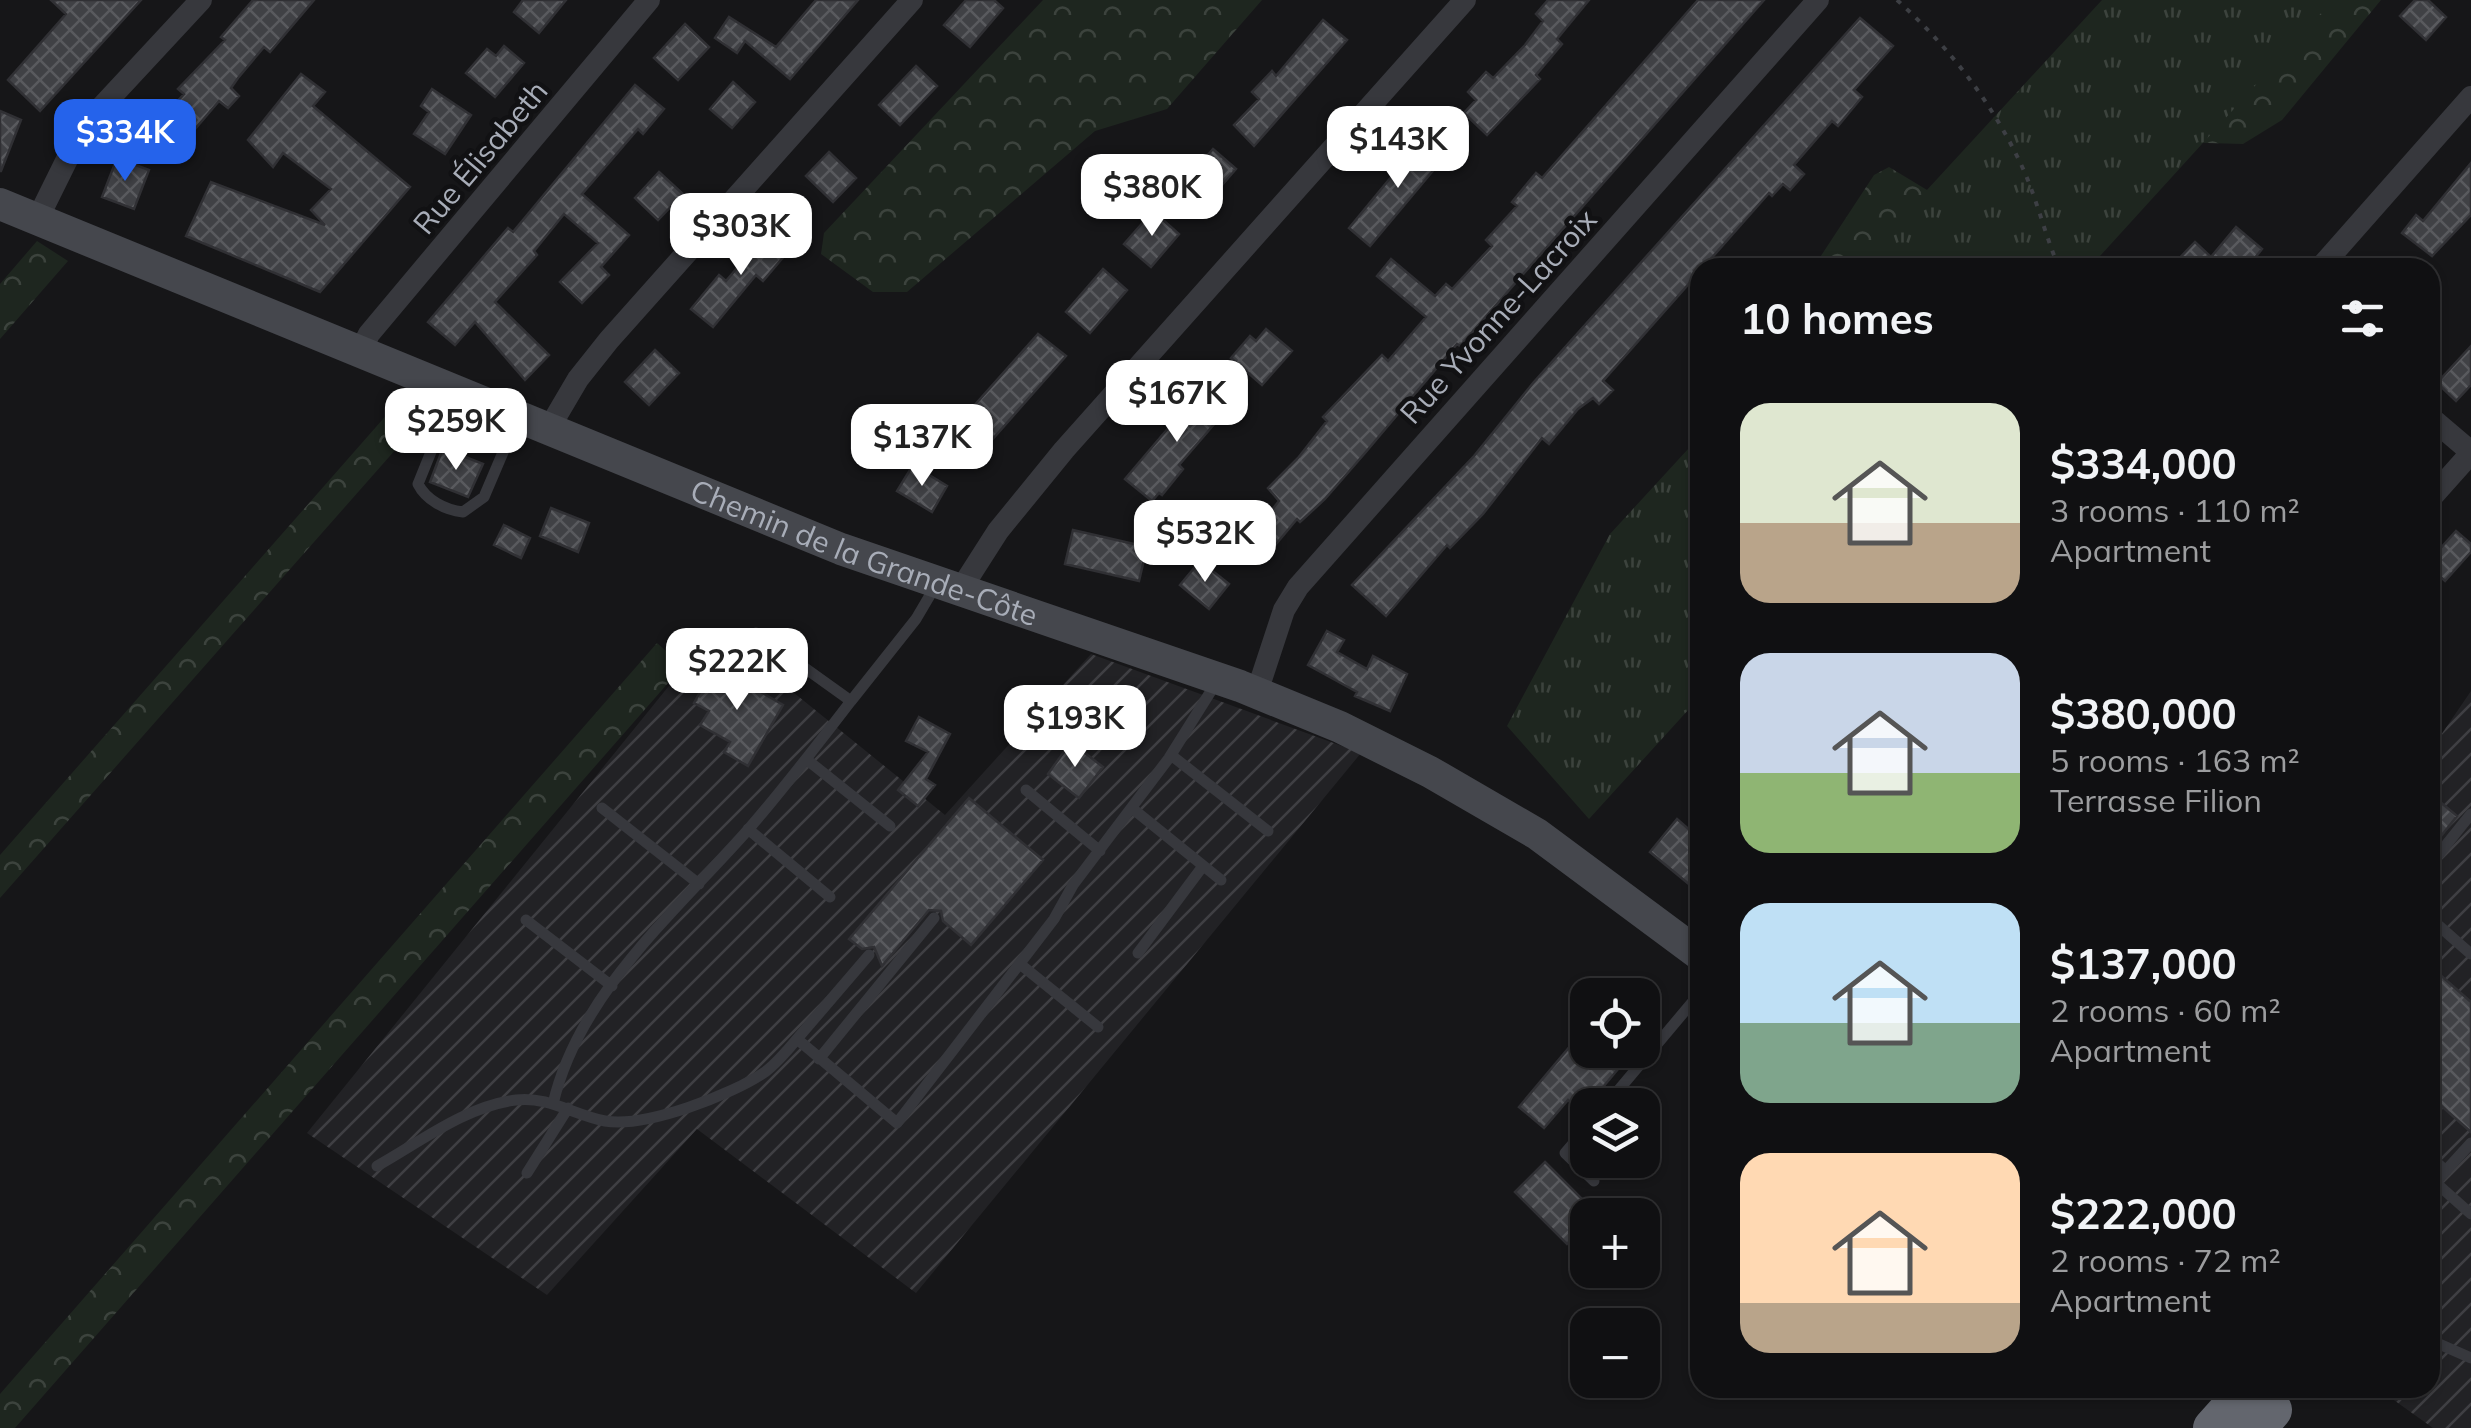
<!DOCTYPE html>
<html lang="en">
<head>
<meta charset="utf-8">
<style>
  body { margin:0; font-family:Mulish,sans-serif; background:#19191b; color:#f1f3f6; height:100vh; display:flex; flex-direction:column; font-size:38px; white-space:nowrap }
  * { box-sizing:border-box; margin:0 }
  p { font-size:32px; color:#9c9d9f }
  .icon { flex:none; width:55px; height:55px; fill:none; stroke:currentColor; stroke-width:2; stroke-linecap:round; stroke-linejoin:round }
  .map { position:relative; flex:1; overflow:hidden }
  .details { position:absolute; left:1690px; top:258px; width:750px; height:1140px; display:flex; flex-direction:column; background:#101012; border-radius:30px; box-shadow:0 2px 8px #0004,0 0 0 2px #303032 }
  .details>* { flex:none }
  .fabs { position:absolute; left:1570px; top:978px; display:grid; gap:20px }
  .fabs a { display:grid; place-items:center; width:90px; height:90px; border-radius:20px; background:#101012; box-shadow:0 2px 8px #0004,0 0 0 2px #303032; font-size:50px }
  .price { position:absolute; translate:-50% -85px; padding:0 22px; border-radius:20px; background:#fff; color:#222; font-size:32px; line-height:65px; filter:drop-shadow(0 2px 5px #0008) }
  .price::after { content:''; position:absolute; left:50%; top:60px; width:30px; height:22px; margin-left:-15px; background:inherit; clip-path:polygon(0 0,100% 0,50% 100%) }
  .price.current { background:#2563eb; color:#fff }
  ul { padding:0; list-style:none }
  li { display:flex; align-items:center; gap:30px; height:250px; padding:0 50px }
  li span { display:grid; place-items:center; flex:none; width:280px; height:200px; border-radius:30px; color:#555 }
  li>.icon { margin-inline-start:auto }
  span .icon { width:120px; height:120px; fill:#fffc; stroke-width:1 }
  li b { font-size:42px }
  h2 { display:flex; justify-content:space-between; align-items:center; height:120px; padding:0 50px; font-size:42px }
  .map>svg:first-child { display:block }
  .industrial { fill:url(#industrial-furrows) }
  .forest { fill:url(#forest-crowns) }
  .park { fill:url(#park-tufts) }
  .building { fill:url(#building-cross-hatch); stroke:#303034; stroke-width:2.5 }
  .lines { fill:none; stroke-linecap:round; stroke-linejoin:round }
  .path { stroke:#3d3f44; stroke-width:4; stroke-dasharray:5 8; stroke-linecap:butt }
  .lane { stroke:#37383d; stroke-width:11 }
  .street { stroke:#37383d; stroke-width:22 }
  .secondary { stroke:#45474d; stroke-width:32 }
  .highway { stroke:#63666e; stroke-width:40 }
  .labels { text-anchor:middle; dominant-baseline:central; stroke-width:9; stroke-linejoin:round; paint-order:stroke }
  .street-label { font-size:30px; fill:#a8adb8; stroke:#111113 }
</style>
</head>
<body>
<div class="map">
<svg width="2471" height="1428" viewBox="0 0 2471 1428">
  <defs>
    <pattern id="industrial-furrows" width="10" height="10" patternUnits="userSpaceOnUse" patternTransform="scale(2.5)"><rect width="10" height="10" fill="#222225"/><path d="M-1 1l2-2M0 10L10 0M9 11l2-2" fill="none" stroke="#3f3f43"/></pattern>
    <pattern id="forest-crowns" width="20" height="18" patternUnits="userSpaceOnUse" patternTransform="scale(2.5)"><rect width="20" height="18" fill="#1e261f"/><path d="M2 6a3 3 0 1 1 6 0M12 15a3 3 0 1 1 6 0" fill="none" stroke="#3c433d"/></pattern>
    <pattern id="park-tufts" width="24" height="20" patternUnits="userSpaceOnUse" patternTransform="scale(2.5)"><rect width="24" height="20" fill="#1e261f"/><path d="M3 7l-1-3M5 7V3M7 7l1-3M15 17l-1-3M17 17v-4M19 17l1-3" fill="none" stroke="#3c433d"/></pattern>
    <pattern id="building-cross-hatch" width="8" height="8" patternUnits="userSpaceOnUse" patternTransform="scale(2.5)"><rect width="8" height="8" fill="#404145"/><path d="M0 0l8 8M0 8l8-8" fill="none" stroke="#595a5e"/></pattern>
  </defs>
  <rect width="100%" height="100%" fill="#161618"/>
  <!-- industrial -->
  <path class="industrial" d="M715,629L945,815L1091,654L1361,753L916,1293L697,1129L547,1295L307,1133Z
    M2471,691V1428H2433L2377,1388H2430V751Z"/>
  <!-- forest -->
  <path class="forest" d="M1043,0H1262L1167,109L1095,131L907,292H873L821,254L824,233Z
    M2136,0H2381L2282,120L2243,144L2103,140Z
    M1889,167L1990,228L2015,268H1813L1874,175Z
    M37,241L68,261L0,339V284Z
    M390,411L419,423L0,898V855Z
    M657,643L683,666L15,1428H0V1394Z"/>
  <!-- park -->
  <path class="park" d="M2102,0H2333L2090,267H1856Z
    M1700,436V697L1589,819L1507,726L1610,534Z"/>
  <!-- building -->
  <path class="building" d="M51,0H141L40,111L8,80L66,14Z
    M253,0H314L270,52L264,47L238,78L231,88L239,96L228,108L219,101L167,162L134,131L150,114L158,122L184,94L178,89L225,40L221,37Z
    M523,0H566L539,33L514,12Z
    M816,0H858L790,79L745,41L737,53L715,38L729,17L776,47Z
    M966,0H994L1003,8L970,47L944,25Z
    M1548,0H1589L1557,39L1562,44L1536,75L1540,79L1487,135L1464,113L1476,100L1468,92L1486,72L1493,78L1525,45L1543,21L1536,14Z
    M1698,0H1764L1460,346L1457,344L1365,453L1325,499L1300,522L1297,519L1262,561L1232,536L1247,518L1258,527L1279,501L1268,488L1298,458L1327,421L1323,417L1382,355L1388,361L1426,317L1377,276L1391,259L1435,296L1446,284L1452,289L1492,246L1486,240L1517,206L1512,202L1536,173L1542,178Z
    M2415,0H2428L2446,17L2426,40L2400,16Z
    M1860,18L1893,46L1854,90L1862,97L1838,126L1832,121L1794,165L1804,174L1790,190L1783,184L1772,196L1769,193L1603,381L1613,390L1599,404L1593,398L1578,409L1549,444L1542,438L1483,514L1450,548L1447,545L1386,616L1352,585L1474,456L1533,383Z
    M1323,20L1347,40L1254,146L1234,125L1259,99L1252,92L1272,71L1276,76Z
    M685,24L709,47L678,80L654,58Z
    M504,46L524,63L495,97L466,73L487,49L496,56Z
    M916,66L937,86L900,125L879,105Z
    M301,74L325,92L313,106L410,187L320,292L186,236L211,182L325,225L311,210L331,189L283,153L273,167L248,140Z
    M733,82L755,102L732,128L710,109Z
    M635,85L664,109L643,134L638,129L582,194L629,235L601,267L609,275L582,303L560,282L598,243L564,214L534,251L537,255L495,302L549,355L525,380L475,322L455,345L428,322L508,228L513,232Z
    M432,89L471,115L445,154L414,134L429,112L421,106Z
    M0,111L21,120L1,171H0Z
    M1425,136L1447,154L1370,246L1349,228Z
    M1213,149L1236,169L1204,206L1181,186Z
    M829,152L856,178L833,202L806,176Z
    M117,158L149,170L134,209L102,197Z
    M2471,163V215L2432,256L2402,233L2416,215L2423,221Z
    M659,172L683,194L658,220L635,198Z
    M1153,211L1179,234L1151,267L1124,244Z
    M2236,227L2262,249L2247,268H2170L2195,242L2211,257Z
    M770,229L791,248L763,281L756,275L713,327L691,309L719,275L726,281Z
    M1103,269L1127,290L1090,333L1066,312Z
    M1266,329L1292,351L1262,385L1231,358L1250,336L1256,341Z
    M1038,334L1066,356L991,441L965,416Z
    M2471,346V385L2456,401L2437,383Z
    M655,350L679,373L649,405L625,382Z
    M1204,386L1229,407L1179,465L1183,469L1162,495L1159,493L1152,501L1125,479Z
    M443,448L483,464L468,497L430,482Z
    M913,465L947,486L932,512L897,491Z
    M551,508L589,523L578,552L540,536Z
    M504,525L530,538L521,558L494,545Z
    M1073,530L1147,547L1139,581L1065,564Z
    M2456,531L2471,544V552L2445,581L2430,567V560Z
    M1200,561L1229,584L1209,609L1180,585Z
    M1327,631L1344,640L1337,652L1367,669L1373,656L1407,674L1390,711L1355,696L1357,692L1308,665Z
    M715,665L783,705L748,766L724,752L730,742L700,725L709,711L694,703Z
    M919,717L950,734L926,779L935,785L918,806L898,790L928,752L906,741Z
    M1071,742L1103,767L1079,798L1048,774Z
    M969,798L1043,860L971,945L943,921L941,911L929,910L882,966L874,947L862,949L849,939Z
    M2439,801L2457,816L2430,850V811Z
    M1677,819L1700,839V874L1690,885L1650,852Z
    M2430,966L2471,1002V1132L2430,1096Z
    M1588,1025V1050H1634L1582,1112L1568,1100L1544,1128L1519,1107Z
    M1545,1162L1597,1214L1588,1215V1223L1567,1244L1515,1192Z"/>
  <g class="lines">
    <!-- path -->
    <path class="path" d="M1897,0C1951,49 1995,106 2025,173C2038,204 2046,237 2059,268"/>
    <!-- lane -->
    <path class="lane" d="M465,399L453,427L504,450L519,419
      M453,427L437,437L418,484C426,500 445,510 463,512L484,497L504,450
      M756,633L851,701L916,619L936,585
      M1171,755L1268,831
      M806,759L890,826
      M1026,790L1100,851
      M602,808L699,884
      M1133,809L1221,880
      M748,829L830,897
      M2430,865L2471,814
      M2430,918L2471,954
      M526,920L612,986
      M1138,953L1203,866
      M869,955L797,1039L897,1123L1054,919L1073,885L1169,758L1216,683
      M1020,964L1098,1027
      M819,1059L934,918
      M553,1104C578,995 674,913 746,832C783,790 817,745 851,701
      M1606,1105L1700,993
      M1588,1126L1565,1153L1594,1181
      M2430,1157L2446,1171
      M377,1166C420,1142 466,1106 516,1100C548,1096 574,1115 605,1121C645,1128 732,1095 765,1072C777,1063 787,1051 797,1039
      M527,1173L568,1108
      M2435,1182L2471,1214
      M2430,1188L2471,1143
      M2430,1340L2471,1358"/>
    <!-- street -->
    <path class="street" d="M37,220L83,127L201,0
      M2320,268L2471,97
      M359,354L369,334L649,0
      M2430,417L2471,452
      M548,430L578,379L609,340L912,0
      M2430,499L2471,453
      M959,592L998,531L1064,450L1465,0
      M1257,692L1284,610L1298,587L1818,0"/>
    <!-- secondary -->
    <path class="secondary" id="s1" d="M0,204L841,549L1240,686L1340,727L1430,772L1537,834L1700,955"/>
    <!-- highway -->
    <path class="highway" d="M2213,1428L2247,1390
      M2256,1428L2272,1410"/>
  </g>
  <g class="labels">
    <!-- street labels -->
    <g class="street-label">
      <text transform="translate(480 157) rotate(-50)">Rue Élisabeth</text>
      <text transform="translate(1498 316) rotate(-48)">Rue Yvonne-Lacroix</text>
      <text stroke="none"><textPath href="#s1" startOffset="932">Chemin de la Grande-Côte</textPath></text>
    </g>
  </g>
</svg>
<div class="fabs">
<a><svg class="icon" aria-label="locate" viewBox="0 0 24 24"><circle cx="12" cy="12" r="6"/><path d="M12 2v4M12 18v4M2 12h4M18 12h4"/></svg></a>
<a><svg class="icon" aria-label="layers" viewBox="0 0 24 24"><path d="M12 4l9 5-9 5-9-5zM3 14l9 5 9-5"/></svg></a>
<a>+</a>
<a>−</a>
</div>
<b class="price current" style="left:125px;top:184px">$334K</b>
<b class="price" style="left:1398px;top:191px">$143K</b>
<b class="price" style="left:1152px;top:239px">$380K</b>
<b class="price" style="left:741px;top:278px">$303K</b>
<b class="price" style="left:1177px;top:445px">$167K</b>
<b class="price" style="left:456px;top:473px">$259K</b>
<b class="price" style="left:922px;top:489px">$137K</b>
<b class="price" style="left:1205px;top:585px">$532K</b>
<b class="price" style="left:737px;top:713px">$222K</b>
<b class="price" style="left:1075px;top:770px">$193K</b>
<section class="details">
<h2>10 homes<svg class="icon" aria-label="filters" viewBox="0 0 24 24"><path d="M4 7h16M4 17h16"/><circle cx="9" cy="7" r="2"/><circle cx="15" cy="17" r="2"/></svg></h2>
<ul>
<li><span style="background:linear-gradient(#dfe7d0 60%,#b9a48a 0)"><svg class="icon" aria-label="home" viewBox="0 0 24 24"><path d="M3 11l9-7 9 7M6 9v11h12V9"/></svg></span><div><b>$334,000</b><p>3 rooms · 110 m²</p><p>Apartment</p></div></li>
<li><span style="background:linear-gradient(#c9d6e8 60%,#8fb573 0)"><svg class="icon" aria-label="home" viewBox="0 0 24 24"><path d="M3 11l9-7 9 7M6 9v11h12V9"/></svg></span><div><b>$380,000</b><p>5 rooms · 163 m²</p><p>Terrasse Filion</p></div></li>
<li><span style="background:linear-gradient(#bfe0f5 60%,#7fa58c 0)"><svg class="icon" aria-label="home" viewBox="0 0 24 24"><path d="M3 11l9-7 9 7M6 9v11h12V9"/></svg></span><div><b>$137,000</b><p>2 rooms · 60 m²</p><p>Apartment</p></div></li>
<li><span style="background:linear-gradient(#ffd9b3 75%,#b9a48a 0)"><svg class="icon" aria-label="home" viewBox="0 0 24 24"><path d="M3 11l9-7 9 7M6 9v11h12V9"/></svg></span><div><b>$222,000</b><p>2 rooms · 72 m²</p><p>Apartment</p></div></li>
</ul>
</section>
</div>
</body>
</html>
